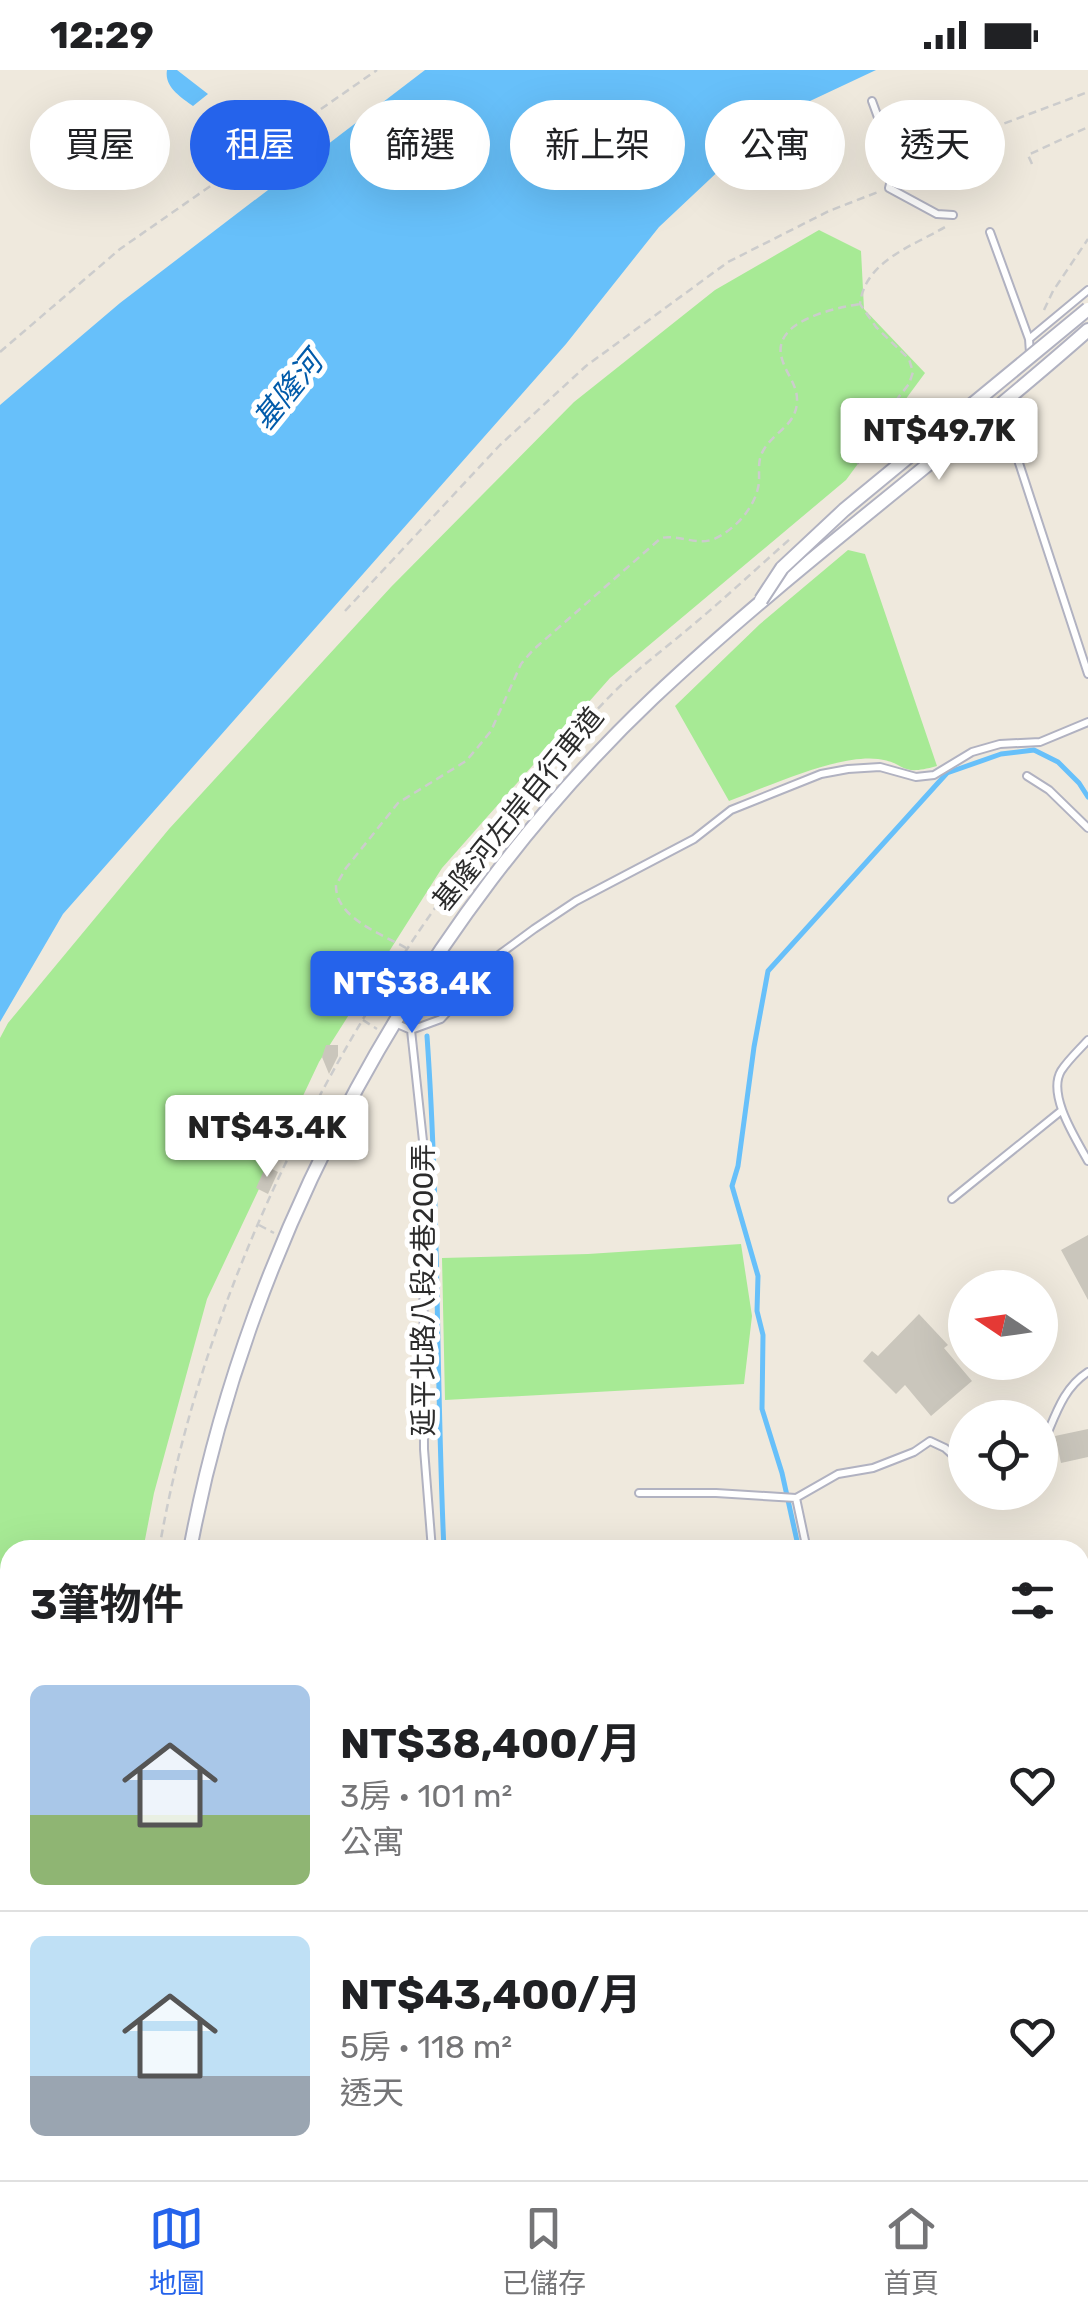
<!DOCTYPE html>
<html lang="zh-TW">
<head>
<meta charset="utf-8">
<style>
  body { margin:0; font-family:Rubik,"Noto Sans TC",sans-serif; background:#f2f2f2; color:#202124; height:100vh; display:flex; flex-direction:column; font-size:38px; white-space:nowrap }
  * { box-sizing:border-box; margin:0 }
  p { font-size:32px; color:#757577 }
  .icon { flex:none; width:55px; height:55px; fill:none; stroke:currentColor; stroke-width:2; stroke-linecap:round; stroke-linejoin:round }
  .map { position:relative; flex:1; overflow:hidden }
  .drawer { position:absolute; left:0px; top:1470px; width:1090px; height:640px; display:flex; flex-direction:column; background:#fff; border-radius:30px 30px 0 0; box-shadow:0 10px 40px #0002 }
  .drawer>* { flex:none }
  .top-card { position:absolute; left:30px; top:30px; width:1030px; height:90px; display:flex; gap:20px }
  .needle { width:65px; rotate:283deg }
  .buttons { position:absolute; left:948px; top:1200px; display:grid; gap:20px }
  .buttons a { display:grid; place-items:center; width:110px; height:110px; border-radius:50%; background:#fff; box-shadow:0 10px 40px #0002; font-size:50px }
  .price { position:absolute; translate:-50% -85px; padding:0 22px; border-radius:10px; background:#fff; color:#222; font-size:32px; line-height:65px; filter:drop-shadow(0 2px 5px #0008) }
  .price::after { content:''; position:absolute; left:50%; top:60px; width:30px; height:22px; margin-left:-15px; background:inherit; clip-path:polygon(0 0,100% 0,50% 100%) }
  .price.current { background:#2563eb; color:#fff }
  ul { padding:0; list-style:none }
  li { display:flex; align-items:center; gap:30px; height:250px; padding:0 30px }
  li+li { border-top:2px solid #e0e0e0 }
  li span { display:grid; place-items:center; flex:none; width:280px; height:200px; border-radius:15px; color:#555 }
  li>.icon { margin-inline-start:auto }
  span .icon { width:120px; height:120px; fill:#fffc; stroke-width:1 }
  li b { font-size:42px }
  h2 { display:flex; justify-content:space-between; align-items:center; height:120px; padding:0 30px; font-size:42px }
  .pill { padding:0 35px; border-radius:45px; background:#fff; box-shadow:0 10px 40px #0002; font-size:35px; line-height:90px }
  .pill.current { background:#2563eb; color:#fff }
  .status { display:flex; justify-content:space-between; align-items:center; height:70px; padding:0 50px; background:#fff; direction:ltr }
  .status svg { height:28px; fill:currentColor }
  .dock { display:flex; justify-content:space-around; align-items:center; height:140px; border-top:2px solid #e0e0e0; background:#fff; font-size:28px; color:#757577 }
  .dock a { display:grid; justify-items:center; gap:5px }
  .dock .current { color:#2563eb }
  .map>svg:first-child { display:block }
  .green { fill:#a7ea95 }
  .water { fill:#67c0fa }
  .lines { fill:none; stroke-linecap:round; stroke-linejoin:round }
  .stream { stroke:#67c0fa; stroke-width:5 }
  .building { fill:#cac6bc }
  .lane-casing { stroke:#b1b2c1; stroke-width:10 }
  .street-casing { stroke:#b1b2c1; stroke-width:16 }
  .path { stroke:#ccc; stroke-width:2.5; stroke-dasharray:8 5; stroke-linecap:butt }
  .lane { stroke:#fff; stroke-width:6 }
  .street { stroke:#fff; stroke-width:12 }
  .street-bridge-casing { stroke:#b1b2c1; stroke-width:16; stroke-linecap:butt }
  .street-bridge { stroke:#fff; stroke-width:12 }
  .labels { text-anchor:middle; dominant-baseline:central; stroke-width:10; stroke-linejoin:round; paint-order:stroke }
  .street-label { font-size:28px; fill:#2c2c2c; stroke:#fff }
  .water-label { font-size:30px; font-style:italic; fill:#015baa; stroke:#fff }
</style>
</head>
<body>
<div class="status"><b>12:29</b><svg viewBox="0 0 49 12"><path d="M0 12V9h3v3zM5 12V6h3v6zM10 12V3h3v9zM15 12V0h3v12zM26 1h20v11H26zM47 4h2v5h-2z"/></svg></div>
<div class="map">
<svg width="1088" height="2110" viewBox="0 0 1088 2110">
  <rect width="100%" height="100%" fill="#efe9dd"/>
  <!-- green -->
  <path class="green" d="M819,160L861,181L864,239L925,303L846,410L610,608L442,798L319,992L207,1229L154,1423L143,1480H10V2100H137L139,2110H0V968L8,953L169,759L391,517L574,332L715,220Z
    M848,480L865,484L937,696C898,707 908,693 878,689C838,684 767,717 729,731L675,636L760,554Z
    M741,1174L752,1246L744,1314L445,1330L442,1188L588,1184Z"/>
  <!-- water -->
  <path class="water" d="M167,0H177L208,24L193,36C181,27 164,17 167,0Z
    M425,0H876L776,47L659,157L566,274L63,844L0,952V335L120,233Z"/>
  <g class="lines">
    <!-- stream -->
    <path class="stream" d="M427,966C439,1137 436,1309 444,1480
      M799,1480L782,1403L762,1339L763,1265L757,1241L758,1206L732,1116L738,1096L754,977L768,901L947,703L1001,684L1034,680L1058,692L1079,713L1088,727
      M454,2100L455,2110"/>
  </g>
  <!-- building -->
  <path class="building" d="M392,912L404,919L391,941L380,934Z
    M326,975H338V986L329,1004L322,987Z
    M266,1096L278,1102L268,1124L256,1118Z
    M1088,1165V1230L1061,1180Z
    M919,1244L948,1275L944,1278L972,1311L931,1346L905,1315L896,1324L863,1291L872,1281L878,1286Z
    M1088,1359V1387L1061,1393L1055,1366Z"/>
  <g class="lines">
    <defs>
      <path id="lane" d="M872,31L895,94L889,118L937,144L953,145
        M990,162L1029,269L1030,283
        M1029,269L1088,220
        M1000,335L1088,604
        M1027,706L1049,720L1088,758
        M395,953L411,960L441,949L500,884L534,859L576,831L694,769L731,740L821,704L848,699L880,697L916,707L934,705L972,682L1000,674L1040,672L1088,652
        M411,960L423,1071L424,1379L432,1480
        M1088,970C1079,980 1068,990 1061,1001C1047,1025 1076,1069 1088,1091
        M952,1129L1061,1041
        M1040,1380C1054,1352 1060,1320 1088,1302
        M639,1423H716L796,1428
        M796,1428L838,1404L873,1398L914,1382L930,1371L945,1378L965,1396
        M796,1428L807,1480
        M1080,1975L1088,1976
        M792,2110L794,2100"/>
      <path id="street" d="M190,1480C248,1167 422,847 653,628C791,498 946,386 1088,260
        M184,2100L185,2110"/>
    </defs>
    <!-- lane casing -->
    <use href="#lane" class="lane-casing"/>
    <!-- street casing -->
    <use href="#street" class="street-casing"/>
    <!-- path -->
    <path class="path" d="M907,90L1088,22
      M1032,94L1028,85L1088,57
      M1044,240L1053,221L1088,169
      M0,282L120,179L377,0
      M910,365L879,366L858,393L853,385L909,314L913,302L909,289L876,257L860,234C865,191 911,177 945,157
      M345,541L500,375L586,296L728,192L829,141L878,122
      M406,878C382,864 335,848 336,815L346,798L398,733L466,691L478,677L491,661L521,594L533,580L661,468C679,464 696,476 714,469C734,460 753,440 758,418C761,406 756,393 763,381C773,362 796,356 797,332C798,315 786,304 782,289C770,251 835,238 860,234
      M363,950L377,959
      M259,1155L274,1163
      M159,1480C212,1169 393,847 613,623C636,600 663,580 688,559C723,530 756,499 790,469
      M155,2100L156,2110"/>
    <!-- lane -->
    <use href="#lane" class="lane"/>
    <!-- street -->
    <use href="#street" class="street"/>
    <defs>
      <path id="street-bridge" d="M761,530L782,498L844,440L1088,239"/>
    </defs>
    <!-- street-bridge casing -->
    <use href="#street-bridge" class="street-bridge-casing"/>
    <!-- street-bridge -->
    <use href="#street-bridge" class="street-bridge"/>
  </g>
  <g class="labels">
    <!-- street labels -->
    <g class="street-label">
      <text transform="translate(518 739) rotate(-51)">基隆河左岸自行車道</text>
      <text transform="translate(423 1220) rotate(-90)">延平北路八段2巷200弄</text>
    </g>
    <!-- water labels -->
    <g class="water-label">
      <text transform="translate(288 321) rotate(-51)">基隆河</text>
    </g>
  </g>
</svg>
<div class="buttons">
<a><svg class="needle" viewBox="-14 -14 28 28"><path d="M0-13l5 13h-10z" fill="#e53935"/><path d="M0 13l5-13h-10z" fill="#757577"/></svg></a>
<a><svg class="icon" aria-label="locate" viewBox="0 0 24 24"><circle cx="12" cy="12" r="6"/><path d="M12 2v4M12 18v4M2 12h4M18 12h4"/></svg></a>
</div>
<b class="price" style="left:939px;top:413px">NT$49.7K</b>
<b class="price current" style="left:412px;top:966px">NT$38.4K</b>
<b class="price" style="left:267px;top:1110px">NT$43.4K</b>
<div class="top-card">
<a class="pill">買屋</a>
<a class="pill current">租屋</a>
<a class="pill">篩選</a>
<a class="pill">新上架</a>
<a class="pill">公寓</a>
<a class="pill">透天</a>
</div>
<section class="drawer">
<h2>3筆物件<svg class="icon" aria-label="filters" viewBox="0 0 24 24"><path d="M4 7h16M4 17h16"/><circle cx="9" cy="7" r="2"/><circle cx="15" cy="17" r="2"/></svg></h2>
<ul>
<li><span style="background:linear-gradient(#a9c7e8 65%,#8fb573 0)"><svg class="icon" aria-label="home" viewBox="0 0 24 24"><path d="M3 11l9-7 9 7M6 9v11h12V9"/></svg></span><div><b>NT$38,400/月</b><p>3房 · 101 m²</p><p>公寓</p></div><svg class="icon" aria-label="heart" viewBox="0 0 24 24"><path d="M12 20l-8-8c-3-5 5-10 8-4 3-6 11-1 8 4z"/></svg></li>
<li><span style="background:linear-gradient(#bfe0f5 70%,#9aa5b1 0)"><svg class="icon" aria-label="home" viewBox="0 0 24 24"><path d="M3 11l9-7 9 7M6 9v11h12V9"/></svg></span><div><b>NT$43,400/月</b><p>5房 · 118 m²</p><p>透天</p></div><svg class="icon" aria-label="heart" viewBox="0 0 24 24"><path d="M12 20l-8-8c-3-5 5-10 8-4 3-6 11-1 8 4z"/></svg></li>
</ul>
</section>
</div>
<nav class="dock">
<a class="current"><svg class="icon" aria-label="map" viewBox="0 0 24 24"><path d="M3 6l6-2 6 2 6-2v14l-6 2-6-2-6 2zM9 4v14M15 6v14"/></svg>地圖</a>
<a><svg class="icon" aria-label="saved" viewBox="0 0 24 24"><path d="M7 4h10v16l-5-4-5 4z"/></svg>已儲存</a>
<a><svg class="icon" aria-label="home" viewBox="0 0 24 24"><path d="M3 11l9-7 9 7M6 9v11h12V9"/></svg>首頁</a>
</nav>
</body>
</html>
